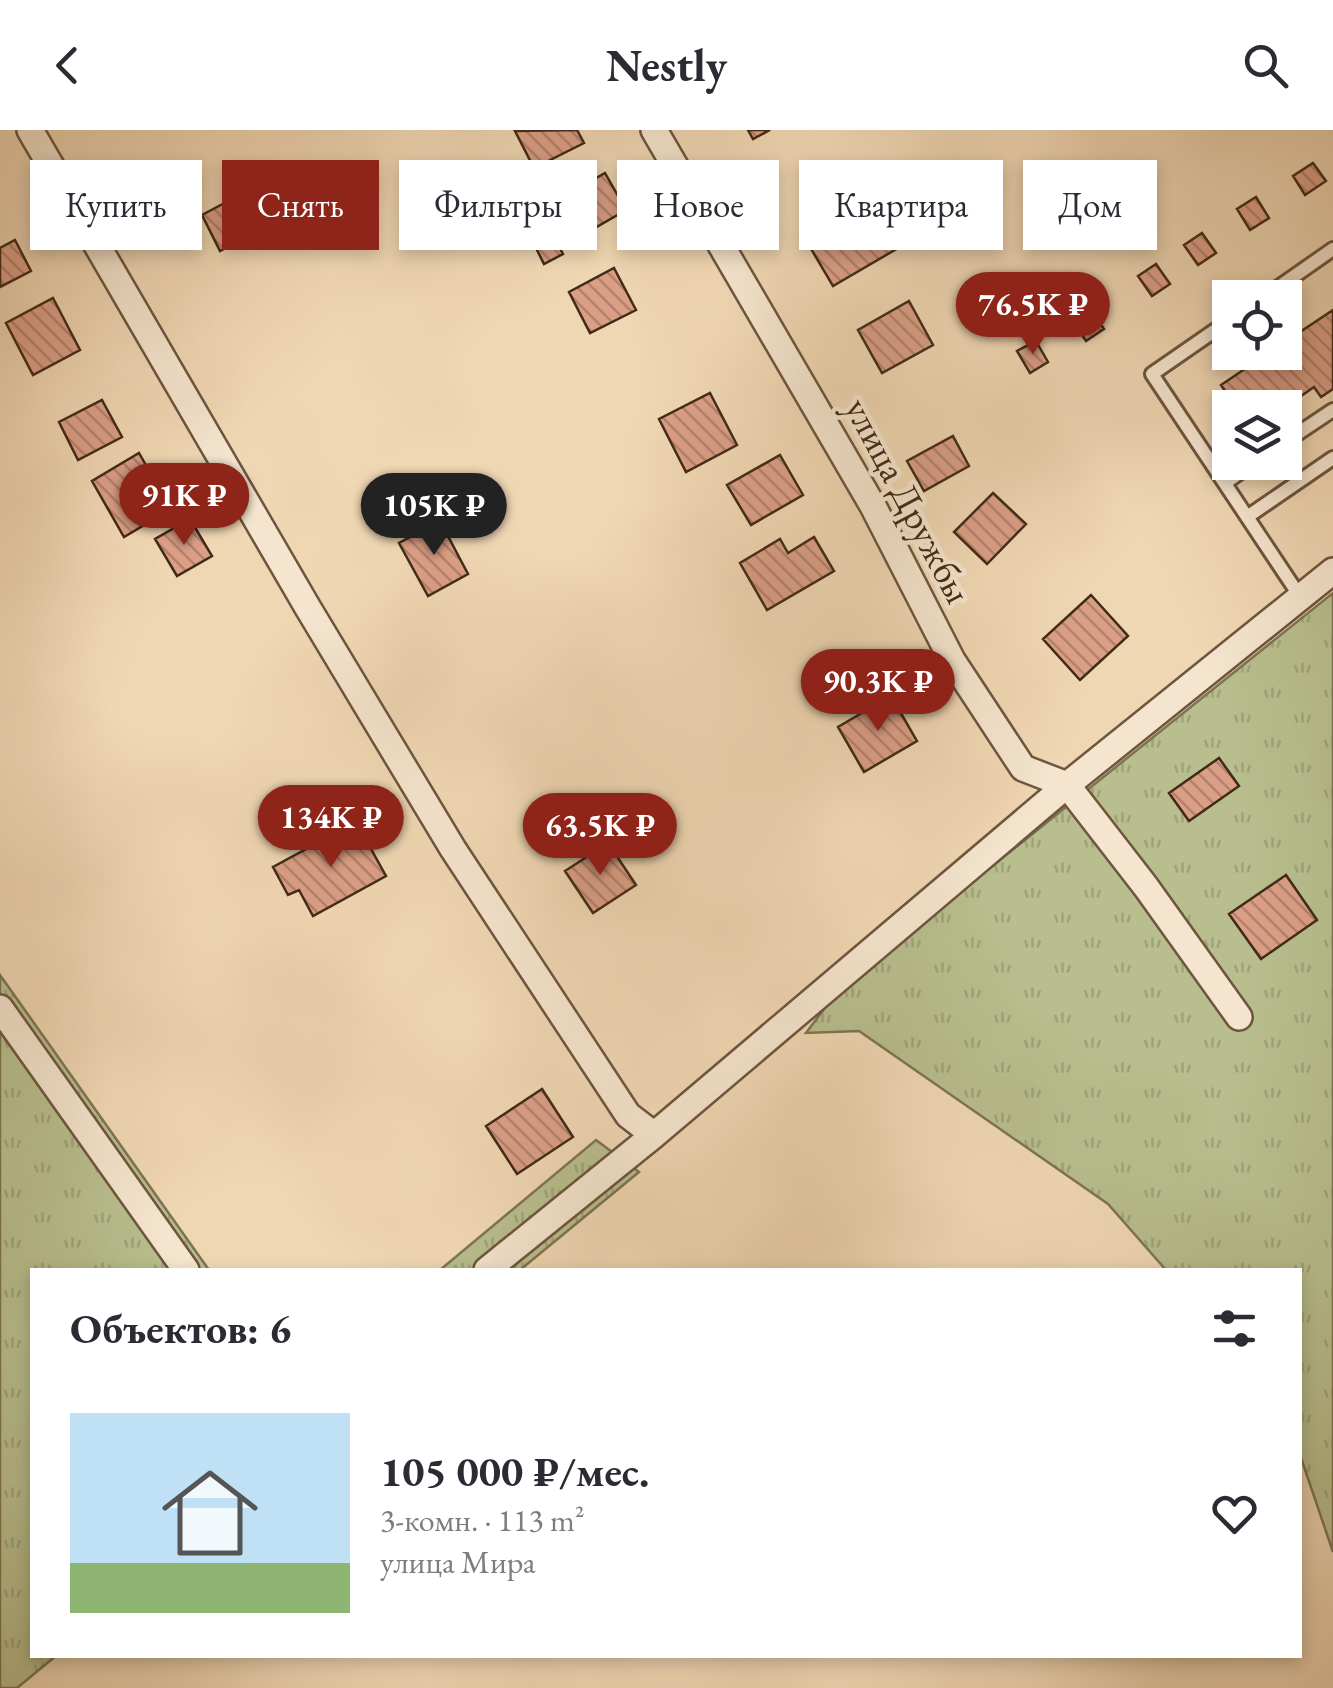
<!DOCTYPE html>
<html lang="ru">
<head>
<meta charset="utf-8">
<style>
  body { margin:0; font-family:"EB Garamond",serif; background:#f7f7f7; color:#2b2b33; height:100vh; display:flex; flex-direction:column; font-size:38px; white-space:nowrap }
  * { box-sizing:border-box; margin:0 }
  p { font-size:32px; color:#7c7c81 }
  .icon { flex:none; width:55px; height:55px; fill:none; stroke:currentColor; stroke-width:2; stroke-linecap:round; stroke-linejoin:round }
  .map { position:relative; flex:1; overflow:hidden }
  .panel { position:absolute; left:30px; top:1138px; width:1272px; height:390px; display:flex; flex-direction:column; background:#fff; border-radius:0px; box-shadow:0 5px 15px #0003 }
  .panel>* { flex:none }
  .guide { position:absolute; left:30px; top:30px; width:1275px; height:90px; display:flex; gap:20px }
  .fabs { position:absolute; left:1212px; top:150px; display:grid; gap:20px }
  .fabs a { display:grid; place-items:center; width:90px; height:90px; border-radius:0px; background:#fff; box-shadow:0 5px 15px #0003; font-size:50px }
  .price { position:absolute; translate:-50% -85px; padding:0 22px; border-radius:35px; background:#8f2418; color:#fff; font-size:32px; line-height:65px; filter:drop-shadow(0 2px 5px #0008) }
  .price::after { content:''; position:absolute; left:50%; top:60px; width:30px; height:22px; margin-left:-15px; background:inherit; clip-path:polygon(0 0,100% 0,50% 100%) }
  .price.current { background:#222; color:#fff }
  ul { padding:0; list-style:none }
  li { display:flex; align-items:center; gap:30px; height:250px; padding:0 40px }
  li span { display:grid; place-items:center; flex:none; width:280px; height:200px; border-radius:0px; color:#555 }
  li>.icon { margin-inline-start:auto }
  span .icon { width:120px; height:120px; fill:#fffc; stroke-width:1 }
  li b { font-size:42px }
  h2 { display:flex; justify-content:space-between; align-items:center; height:120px; padding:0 40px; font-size:42px }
  .chip { padding:0 35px; border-radius:0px; background:#fff; box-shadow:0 5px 15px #0003; font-size:35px; line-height:90px }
  .chip.current { background:#8f2418; color:#fff }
  header { display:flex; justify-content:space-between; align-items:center; height:130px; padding:0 40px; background:#fff; font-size:45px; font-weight:700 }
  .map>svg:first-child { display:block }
  .grass { fill:url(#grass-tufts); stroke:#7d7452; stroke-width:2.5 }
  .building { fill:url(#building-back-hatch); stroke:#422a18; stroke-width:2.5 }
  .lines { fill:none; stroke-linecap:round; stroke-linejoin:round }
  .service-casing { stroke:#6e553f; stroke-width:18 }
  .minor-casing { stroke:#6e553f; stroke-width:30 }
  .service { stroke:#f5e5ce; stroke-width:12 }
  .minor { stroke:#f5e5ce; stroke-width:25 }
  .labels { text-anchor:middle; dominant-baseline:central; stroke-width:9; stroke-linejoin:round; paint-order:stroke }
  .street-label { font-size:38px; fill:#422a18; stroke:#f5e5ce }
</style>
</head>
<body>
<header><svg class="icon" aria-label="back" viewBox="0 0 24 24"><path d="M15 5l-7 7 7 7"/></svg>Nestly<svg class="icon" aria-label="search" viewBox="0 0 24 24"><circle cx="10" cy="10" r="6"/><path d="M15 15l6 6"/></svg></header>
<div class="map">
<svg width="1333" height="1558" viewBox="0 0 1333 1558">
  <defs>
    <pattern id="grass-tufts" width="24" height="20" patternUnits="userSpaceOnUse" patternTransform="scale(2.5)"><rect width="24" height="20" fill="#b8be8d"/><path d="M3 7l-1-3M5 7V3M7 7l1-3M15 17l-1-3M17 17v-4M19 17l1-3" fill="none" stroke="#9fa379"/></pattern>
    <pattern id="building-back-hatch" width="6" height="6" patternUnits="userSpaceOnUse" patternTransform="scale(2.5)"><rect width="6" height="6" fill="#db9f86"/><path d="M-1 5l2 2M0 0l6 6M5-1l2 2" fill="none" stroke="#b3826d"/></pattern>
  </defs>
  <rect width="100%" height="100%" fill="#f0d7b3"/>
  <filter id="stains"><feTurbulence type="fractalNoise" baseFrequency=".002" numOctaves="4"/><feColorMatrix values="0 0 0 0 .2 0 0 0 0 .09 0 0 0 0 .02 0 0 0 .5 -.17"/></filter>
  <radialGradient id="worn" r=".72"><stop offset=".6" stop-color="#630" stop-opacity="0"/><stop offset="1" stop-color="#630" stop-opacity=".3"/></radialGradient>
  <!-- grass -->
  <path class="grass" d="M1333,463V1422L1300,1325V1140H1166L1108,1074L859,901L806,903L839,859Z
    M0,845L209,1140H32V1525H57L17,1558H0Z
    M596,1010L639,1042L520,1140H440Z"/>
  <!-- building -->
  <path class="building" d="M577,0L584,13L534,38L515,1Z
    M748,0H770L753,9Z
    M1313,33L1326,51L1305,65L1293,46Z
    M605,43L626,80L581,106L560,69Z
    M891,62L917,107L833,156L807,112Z
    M236,67L254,103L220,121L202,85Z
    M1256,67L1269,88L1250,100L1237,79Z
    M550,101L563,124L544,134L532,110Z
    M1202,103L1216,123L1198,135L1184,115Z
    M15,110L31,141L0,157V118Z
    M1156,134L1170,154L1152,166L1138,146Z
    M614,138L636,180L590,203L569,162Z
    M53,168L80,220L33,245L6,193Z
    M909,171L933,215L882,243L858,200Z
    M1090,179L1104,199L1086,211L1073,191Z
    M1333,180V259L1321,267L1314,257L1284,278H1237L1221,255L1270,222H1285V212Z
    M1036,211L1048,232L1030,243L1017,221Z
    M710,263L737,315L686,342L659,289Z
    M102,270L122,307L78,330L59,292Z
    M953,306L969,336L924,361L907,331Z
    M139,323L171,379L124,407L92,351Z
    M780,325L803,365L751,395L727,355Z
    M993,363L1026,394L987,434L954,402Z
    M190,389L212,426L177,446L155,409Z
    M440,391L468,444L428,466L399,413Z
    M814,407L834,441L767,480L740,433L780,409L788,423Z
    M1091,465L1128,506L1080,550L1043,509Z
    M891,566L917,611L864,642L838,597Z
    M1219,628L1239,656L1189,691L1169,663Z
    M356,692L386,746L313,786L299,760L288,765L273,737Z
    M608,713L636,755L593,783L565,741Z
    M1286,745L1317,790L1261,829L1229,784Z
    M542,959L573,1007L517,1044L486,996Z"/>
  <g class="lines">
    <defs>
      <path id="service" d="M1263,168L1333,119
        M1230,190L1152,244L1301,468
        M1285,312L1333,280
        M1225,353L1255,332
        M1247,387L1333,328"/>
      <path id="minor" d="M30,0L308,478L453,719L628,985L654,1005
        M654,0L873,376L952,530L1023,638L1067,655L1146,757L1239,887
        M0,878L186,1140
        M487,1140L654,1005L1067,655L1333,441"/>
    </defs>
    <!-- service casing -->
    <use href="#service" class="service-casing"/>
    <!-- minor casing -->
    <use href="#minor" class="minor-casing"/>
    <!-- service -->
    <use href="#service" class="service"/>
    <!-- minor -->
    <use href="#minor" class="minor"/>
  </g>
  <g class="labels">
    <!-- street labels -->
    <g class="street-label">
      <text transform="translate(909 370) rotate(62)">улица Дружбы</text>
    </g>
  </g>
  <rect width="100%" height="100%" filter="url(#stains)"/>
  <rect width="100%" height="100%" fill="url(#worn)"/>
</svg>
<div class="fabs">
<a><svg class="icon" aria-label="locate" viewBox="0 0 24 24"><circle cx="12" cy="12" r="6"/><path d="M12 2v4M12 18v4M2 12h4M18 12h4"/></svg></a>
<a><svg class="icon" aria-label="layers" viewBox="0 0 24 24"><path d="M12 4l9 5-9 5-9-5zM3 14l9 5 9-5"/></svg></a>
</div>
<b class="price" style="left:1033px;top:227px">76.5K ₽</b>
<b class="price" style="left:184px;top:418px">91K ₽</b>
<b class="price current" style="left:434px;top:428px">105K ₽</b>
<b class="price" style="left:878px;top:604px">90.3K ₽</b>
<b class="price" style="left:331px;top:740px">134K ₽</b>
<b class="price" style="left:600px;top:748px">63.5K ₽</b>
<div class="guide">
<a class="chip">Купить</a>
<a class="chip current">Снять</a>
<a class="chip">Фильтры</a>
<a class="chip">Новое</a>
<a class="chip">Квартира</a>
<a class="chip">Дом</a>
</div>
<section class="panel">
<h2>Объектов: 6<svg class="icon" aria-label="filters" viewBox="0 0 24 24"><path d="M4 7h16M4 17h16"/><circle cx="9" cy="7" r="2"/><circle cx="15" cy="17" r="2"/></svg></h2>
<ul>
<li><span style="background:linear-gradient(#bfe0f5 75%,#8fb573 0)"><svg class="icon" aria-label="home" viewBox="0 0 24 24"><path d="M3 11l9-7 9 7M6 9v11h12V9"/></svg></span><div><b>105 000 ₽/мес.</b><p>3-комн. · 113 m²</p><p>улица Мира</p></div><svg class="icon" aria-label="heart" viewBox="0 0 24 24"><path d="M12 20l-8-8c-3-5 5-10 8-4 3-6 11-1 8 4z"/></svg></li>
</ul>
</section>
</div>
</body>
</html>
